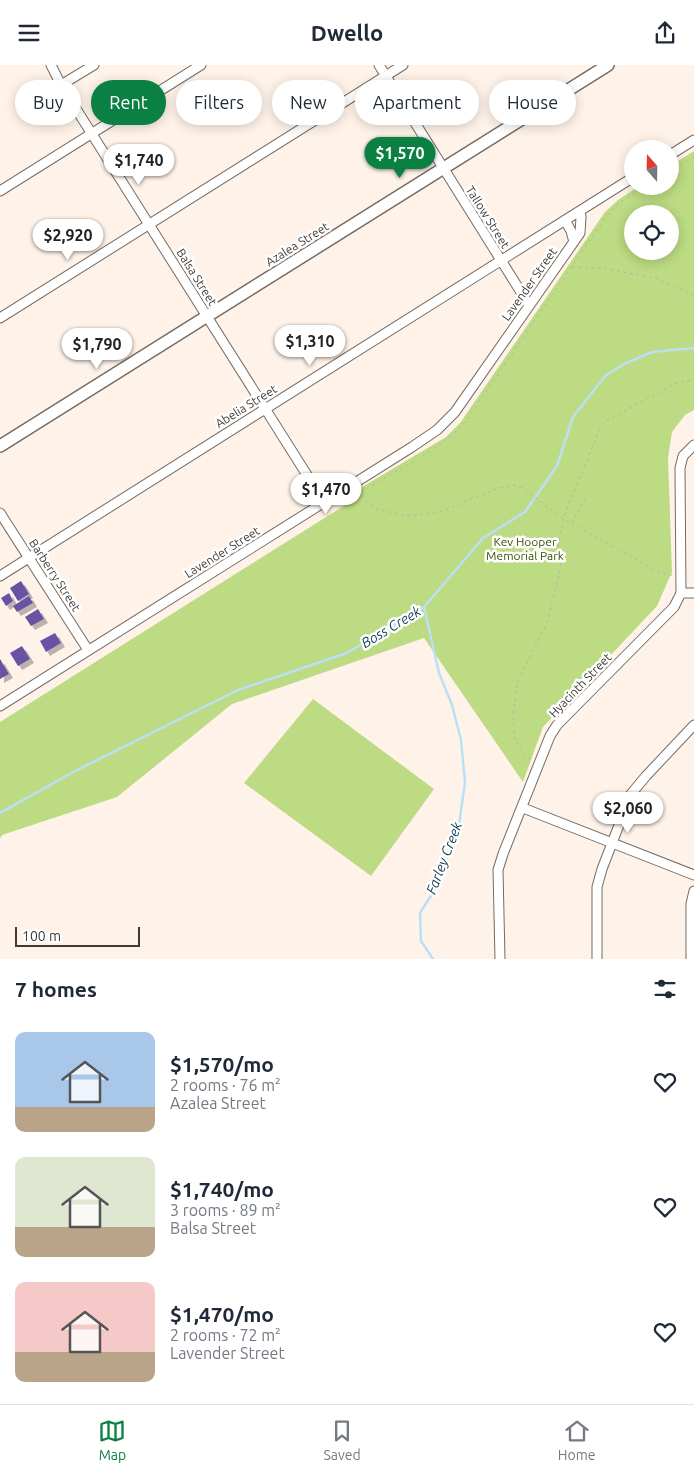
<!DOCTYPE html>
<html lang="en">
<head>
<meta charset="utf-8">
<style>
  body { margin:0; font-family:Ubuntu,sans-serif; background:#f2f2f3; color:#1f2937; height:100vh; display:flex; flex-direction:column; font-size:19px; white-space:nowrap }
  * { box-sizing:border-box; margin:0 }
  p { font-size:16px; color:#747a83 }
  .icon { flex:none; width:28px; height:28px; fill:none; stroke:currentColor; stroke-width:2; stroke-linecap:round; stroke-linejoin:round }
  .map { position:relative; height:894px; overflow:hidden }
  .panel { display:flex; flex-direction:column; background:#fff; flex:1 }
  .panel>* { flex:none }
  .banner { position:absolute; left:15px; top:15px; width:665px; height:45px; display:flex; gap:10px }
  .needle { width:32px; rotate:340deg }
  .tools { position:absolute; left:624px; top:75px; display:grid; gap:10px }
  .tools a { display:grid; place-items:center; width:55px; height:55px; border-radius:50%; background:#fff; box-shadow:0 2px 12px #0003; font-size:25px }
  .scale { position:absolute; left:15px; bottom:12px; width:125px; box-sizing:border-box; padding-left:5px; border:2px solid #3f3b37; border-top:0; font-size:14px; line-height:18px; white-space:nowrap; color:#3f3b37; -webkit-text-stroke:4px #fff; paint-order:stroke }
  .price { position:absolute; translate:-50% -42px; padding:0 11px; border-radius:18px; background:#fff; color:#222; font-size:16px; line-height:32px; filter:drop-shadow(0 1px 2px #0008) }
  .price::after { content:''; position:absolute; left:50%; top:30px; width:15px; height:11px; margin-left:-8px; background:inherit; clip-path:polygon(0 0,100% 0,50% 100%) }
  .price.current { background:#0b8043; color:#fff }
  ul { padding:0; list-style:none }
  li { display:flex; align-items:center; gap:15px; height:125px; padding:0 15px }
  li span { display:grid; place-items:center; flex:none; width:140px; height:100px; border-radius:10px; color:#555 }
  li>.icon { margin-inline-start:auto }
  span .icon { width:60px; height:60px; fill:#fffc; stroke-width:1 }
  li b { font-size:21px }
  h2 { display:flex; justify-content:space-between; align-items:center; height:60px; padding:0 15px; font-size:21px }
  .tag { padding:0 18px; border-radius:22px; background:#fff; box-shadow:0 2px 12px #0003; font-size:18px; line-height:45px }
  .tag.current { background:#0b8043; color:#fff }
  header { display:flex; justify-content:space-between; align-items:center; height:65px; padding:0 15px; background:#fff; font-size:22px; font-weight:700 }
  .tabs { display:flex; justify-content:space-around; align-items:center; height:70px; border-top:1px solid #e0e1e3; background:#fff; font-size:14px; color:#747a83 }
  .tabs a { display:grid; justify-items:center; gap:2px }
  .tabs .current { color:#0b8043 }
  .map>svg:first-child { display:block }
  .green { fill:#bcdb82; fill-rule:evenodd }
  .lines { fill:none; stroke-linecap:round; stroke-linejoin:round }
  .stream { stroke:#bbdff6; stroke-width:2.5 }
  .building { fill:#6752a2; filter:url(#shadow) }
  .minor-casing { stroke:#756b63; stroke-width:11 }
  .tertiary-casing { stroke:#756b63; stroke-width:14 }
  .path { stroke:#bab1a9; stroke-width:1; stroke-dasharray:2.5 4; stroke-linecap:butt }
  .minor { stroke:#fff; stroke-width:9 }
  .tertiary { stroke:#fff; stroke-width:11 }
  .labels { text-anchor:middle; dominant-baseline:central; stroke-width:5; stroke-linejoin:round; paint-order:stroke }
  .street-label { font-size:12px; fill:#3f3b37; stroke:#fff }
  .park-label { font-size:12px; fill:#3a4c07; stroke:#fff }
  .water-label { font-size:14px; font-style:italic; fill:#174058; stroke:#fff }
</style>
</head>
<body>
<header><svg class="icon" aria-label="menu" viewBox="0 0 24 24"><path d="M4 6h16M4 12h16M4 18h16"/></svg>Dwello<svg class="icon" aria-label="share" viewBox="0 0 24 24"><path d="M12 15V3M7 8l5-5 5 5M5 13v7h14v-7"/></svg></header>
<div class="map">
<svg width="694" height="894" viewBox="0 0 694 894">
  <defs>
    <filter id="shadow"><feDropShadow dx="4" dy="4" stdDeviation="0" flood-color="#0004"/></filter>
  </defs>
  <rect width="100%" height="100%" fill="#fff3e9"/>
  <!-- green -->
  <path class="green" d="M694,86V345L685,350L672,367L668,393L672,507L657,541L543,662L523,717L424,573L232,639L117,732L2,770L0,774V657L350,437L347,431L446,372L460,358L605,147L618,135L639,121H670V101ZM632,149H670V186H632Z
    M313,634L434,724L371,811L244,718Z"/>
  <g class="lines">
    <!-- stream -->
    <path class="stream" d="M424,542L439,608L452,640L461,675L465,717L459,760L437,821L420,848L421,876L433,894
      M0,748L77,705L238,625L347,588L424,542L483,473L525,447L557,401L573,352L605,311L624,299L652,287L694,283"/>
  </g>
  <!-- building -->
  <path class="building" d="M21,516L29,529L18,536L10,523Z
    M9,528L13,536L6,541L1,533Z
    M29,531L33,538L17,547L13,541Z
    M38,544L44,554L31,561L25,552Z
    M55,568L61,578L46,587L40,576Z
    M22,581L30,594L18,601L10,588Z
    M0,594L9,609L0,614Z"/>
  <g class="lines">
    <defs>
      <path id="minor" d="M51,0L61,20L324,437
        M379,0L529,240
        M61,20L94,0
        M670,90L694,75
        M0,126L201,0
        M565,155L571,166L574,177
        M0,253L403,0
        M0,448L88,585
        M0,511L632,113
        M681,528H694
        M0,641L412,382L437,365L455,347L580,168L581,152L580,146
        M523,743L694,810
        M500,894L498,805L503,789L550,671L557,660L674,542L681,528L680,403L683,391L694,380
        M597,894V822L602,804L631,729L646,711L694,660
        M691,894V839L694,826"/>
      <path id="tertiary" d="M0,381L608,0"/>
    </defs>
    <!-- minor casing -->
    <use href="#minor" class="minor-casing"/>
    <!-- tertiary casing -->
    <use href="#tertiary" class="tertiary-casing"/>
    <!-- path -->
    <path class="path" d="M670,106L694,92
      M572,202L602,203L655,213L694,230
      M361,427C393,407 441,385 465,357L605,153L619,138L646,121
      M346,434L360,427L367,437L377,444L406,451L426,449L446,445L466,436L499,423L513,420L523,423L563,454L663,509L672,510
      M572,458L585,434L589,431
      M531,694L523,688L515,675L513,649L518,616L547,558L561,501L558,483L563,454L601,361L608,355L676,318L694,315"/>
    <!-- minor -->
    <use href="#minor" class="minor"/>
    <!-- tertiary -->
    <use href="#tertiary" class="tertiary"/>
  </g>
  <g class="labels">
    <!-- street labels -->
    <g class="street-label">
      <text transform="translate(488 152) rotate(58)">Tallow Street</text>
      <text transform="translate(297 179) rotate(-32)">Azalea Street</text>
      <text transform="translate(197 212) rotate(58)">Balsa Street</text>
      <text transform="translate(529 219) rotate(-55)">Lavender Street</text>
      <text transform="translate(246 341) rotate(-32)">Abelia Street</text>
      <text transform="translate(222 487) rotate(-32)">Lavender Street</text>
      <text transform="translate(55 510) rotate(57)">Barberry Street</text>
      <text transform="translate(580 620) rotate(-46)">Hyacinth Street</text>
    </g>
    <!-- park labels -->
    <g class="park-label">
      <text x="525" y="476">Kev Hooper<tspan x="525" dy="14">Memorial Park</tspan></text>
    </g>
    <!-- water labels -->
    <g class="water-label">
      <text transform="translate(391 562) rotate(-31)">Boss Creek</text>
      <text transform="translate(444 793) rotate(-69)">Farley Creek</text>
    </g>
  </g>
</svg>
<div class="tools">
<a><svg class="needle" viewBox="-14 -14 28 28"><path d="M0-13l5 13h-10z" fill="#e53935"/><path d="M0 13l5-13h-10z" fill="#747a83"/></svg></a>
<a><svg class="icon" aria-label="locate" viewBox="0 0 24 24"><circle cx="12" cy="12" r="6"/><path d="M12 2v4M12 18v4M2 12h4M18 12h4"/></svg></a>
</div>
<div class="scale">100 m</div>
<b class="price current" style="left:400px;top:114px">$1,570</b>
<b class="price" style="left:139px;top:121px">$1,740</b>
<b class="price" style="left:68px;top:196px">$2,920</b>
<b class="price" style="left:310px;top:302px">$1,310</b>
<b class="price" style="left:97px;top:305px">$1,790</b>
<b class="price" style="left:326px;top:450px">$1,470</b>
<b class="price" style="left:628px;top:769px">$2,060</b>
<div class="banner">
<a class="tag">Buy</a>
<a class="tag current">Rent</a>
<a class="tag">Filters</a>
<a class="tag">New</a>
<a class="tag">Apartment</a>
<a class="tag">House</a>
</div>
</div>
<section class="panel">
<h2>7 homes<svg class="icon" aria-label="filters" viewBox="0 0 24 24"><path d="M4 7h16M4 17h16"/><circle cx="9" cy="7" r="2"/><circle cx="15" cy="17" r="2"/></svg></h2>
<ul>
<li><span style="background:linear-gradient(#a9c7e8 75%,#b9a48a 0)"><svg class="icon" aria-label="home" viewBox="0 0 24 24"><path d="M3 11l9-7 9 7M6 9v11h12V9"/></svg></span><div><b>$1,570/mo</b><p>2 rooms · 76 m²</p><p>Azalea Street</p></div><svg class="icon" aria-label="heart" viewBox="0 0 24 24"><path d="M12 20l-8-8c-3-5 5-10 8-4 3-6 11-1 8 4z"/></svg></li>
<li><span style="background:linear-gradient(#dfe7d0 70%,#b9a48a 0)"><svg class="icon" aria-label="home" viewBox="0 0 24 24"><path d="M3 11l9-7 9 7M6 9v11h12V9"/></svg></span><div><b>$1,740/mo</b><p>3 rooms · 89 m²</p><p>Balsa Street</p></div><svg class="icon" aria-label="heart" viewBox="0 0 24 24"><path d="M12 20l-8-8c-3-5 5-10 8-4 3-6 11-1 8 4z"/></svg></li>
<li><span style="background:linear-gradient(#f6c9c9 70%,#b9a48a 0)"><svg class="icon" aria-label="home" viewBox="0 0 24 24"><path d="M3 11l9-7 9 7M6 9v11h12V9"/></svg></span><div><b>$1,470/mo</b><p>2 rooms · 72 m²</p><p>Lavender Street</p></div><svg class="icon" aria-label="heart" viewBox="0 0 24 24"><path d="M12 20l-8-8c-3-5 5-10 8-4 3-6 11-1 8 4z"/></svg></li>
</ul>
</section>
<nav class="tabs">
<a class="current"><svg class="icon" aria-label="map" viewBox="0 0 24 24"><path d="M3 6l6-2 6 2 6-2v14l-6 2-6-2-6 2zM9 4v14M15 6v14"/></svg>Map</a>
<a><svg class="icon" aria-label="saved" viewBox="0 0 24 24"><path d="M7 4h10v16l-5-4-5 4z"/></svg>Saved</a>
<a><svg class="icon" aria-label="home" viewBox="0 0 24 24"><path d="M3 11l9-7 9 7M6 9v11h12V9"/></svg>Home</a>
</nav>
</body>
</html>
